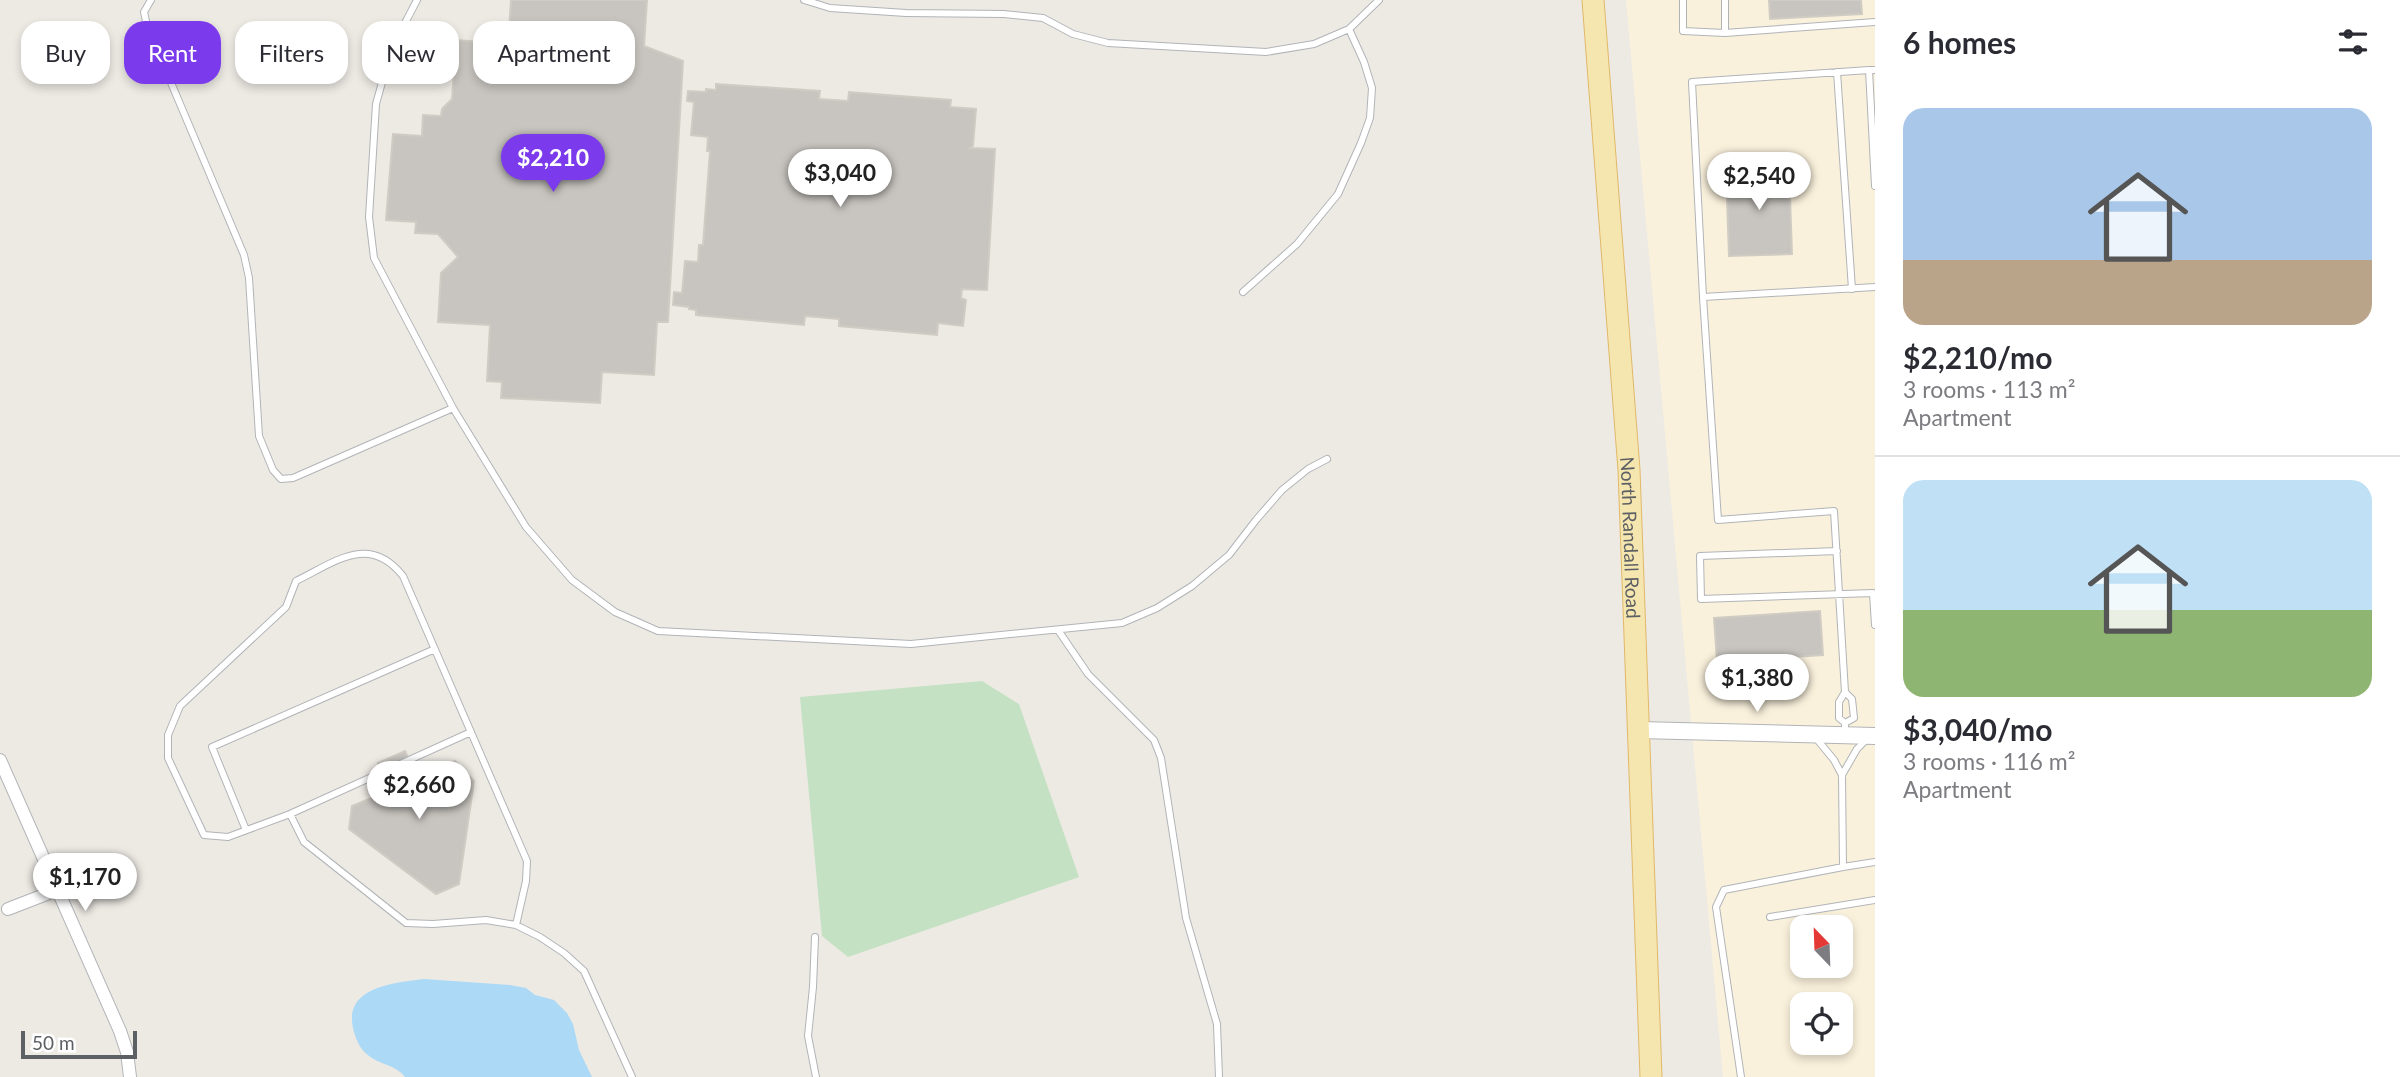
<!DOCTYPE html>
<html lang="en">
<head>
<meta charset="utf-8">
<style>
  body { margin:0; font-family:Lato,sans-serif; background:#f2f2f3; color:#2b2b33; height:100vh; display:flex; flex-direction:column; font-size:26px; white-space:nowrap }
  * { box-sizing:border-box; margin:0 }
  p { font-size:23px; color:#7c7c81 }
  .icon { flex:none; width:38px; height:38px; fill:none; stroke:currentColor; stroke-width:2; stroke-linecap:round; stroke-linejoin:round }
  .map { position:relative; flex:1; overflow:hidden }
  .details { display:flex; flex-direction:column; background:#fff; width:525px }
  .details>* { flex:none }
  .guide { position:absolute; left:21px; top:21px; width:665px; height:63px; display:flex; gap:14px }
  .needle { width:46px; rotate:337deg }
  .tools { position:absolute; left:1790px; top:915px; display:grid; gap:14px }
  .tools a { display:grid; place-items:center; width:63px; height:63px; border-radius:14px; background:#fff; box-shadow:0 4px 10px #0003; font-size:35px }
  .scale { position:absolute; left:21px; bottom:18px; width:116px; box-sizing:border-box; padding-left:7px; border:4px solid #5c5f63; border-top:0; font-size:19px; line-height:24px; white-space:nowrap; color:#5c5f63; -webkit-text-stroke:5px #fff; paint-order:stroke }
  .price { position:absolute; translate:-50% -60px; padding:0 16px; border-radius:24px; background:#fff; color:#222; font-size:23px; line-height:46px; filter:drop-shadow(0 2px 4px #0008) }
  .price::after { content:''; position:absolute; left:50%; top:42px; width:21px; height:16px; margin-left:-10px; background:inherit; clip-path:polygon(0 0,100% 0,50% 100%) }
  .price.active { background:#7c3aed; color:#fff }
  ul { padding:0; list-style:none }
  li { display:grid; align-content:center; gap:14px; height:371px; padding:0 28px }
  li+li { border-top:2px solid #e1e1e2 }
  li span { display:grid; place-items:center; height:217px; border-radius:21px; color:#555 }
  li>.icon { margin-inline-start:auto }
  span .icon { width:126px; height:126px; fill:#fffc; stroke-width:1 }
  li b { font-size:30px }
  h2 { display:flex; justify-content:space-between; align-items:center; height:84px; padding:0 28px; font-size:30px }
  .pill { padding:0 24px; border-radius:21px; background:#fff; box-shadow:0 4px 10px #0003; font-size:24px; line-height:63px }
  .pill.active { background:#7c3aed; color:#fff }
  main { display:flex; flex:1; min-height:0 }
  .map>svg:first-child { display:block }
  .commercial { fill:#faf1dc; fill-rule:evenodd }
  .green { fill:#c5e1c3 }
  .water { fill:#acd9f5 }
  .building { fill:#c8c5c0; stroke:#d1ccc3; stroke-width:2 }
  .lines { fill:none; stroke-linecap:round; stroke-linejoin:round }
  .service-casing { stroke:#b1b4b7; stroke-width:8 }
  .minor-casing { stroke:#b1b4b7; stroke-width:14 }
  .tertiary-casing { stroke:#b1b4b7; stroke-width:18 }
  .primary-casing { stroke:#e1b869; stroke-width:23 }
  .service { stroke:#fff; stroke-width:6 }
  .minor { stroke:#fff; stroke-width:12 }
  .tertiary { stroke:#fff; stroke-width:16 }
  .primary { stroke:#f5e6b0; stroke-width:21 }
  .labels { text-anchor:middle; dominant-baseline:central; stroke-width:5; stroke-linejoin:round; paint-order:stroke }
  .street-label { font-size:19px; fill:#5c5f63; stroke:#fff }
</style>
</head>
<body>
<main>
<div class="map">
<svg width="1875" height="1077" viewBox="0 0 1875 1077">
  <rect width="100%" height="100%" fill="#edeae4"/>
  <!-- commercial -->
  <path class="commercial" d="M1626,0H1875V1077H1723ZM1802,928H1841V966H1802ZM1802,1004H1841V1043H1802Z"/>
  <!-- green -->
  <path class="green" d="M982,681L1019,704L1079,877L848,957L822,936L800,697Z"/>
  <!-- water -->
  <path class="water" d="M424,979L510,985L526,988L535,995L554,1000L567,1013L573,1024L579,1050L592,1077H405C397,1066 383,1065 372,1058C362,1052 357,1043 354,1032C341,987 393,983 424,979Z"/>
  <!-- building -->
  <path class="building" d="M511,0H647L644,46L683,61L668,322H657L654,375L602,372L600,403L501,398L502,382L487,381L490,325L438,322L441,273L458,257L438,234L415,233L416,222L386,220L393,134L422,136L423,115L441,116L442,109L452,99L456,40L498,43V31H509Z
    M1769,0H1861L1862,14L1770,19Z
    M716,84L820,91L819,99L848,101L849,92L951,100L950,107L976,109L973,146L970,148L995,149L987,290L962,289L961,298L966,300L963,326L938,323L937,335L839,326V319L805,316L804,325L696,315V310L689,309V307L673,305L674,292L682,293L685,261L698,262L699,245H703L710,151H707L708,137L691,135L694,102L687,101L688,91L706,92V89L716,90Z
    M1789,168L1792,254L1729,256L1726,171Z
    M1820,611L1823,655L1717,662L1714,618Z
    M405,751L415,773L421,770L425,774L455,761L474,781L459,884L436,894L349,829L352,806L379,795V788L387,784L378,763Z"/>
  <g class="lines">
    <defs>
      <path id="service" d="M151,0L144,12L147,26L244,255L249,278L259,436L273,470L281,479L293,478L453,408
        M417,0L391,50L376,104L369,217L374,258L453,408L526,527L572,580L615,612L658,631L911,644L1122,623L1157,608L1192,586L1229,555L1256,520L1282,490L1308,469L1327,459
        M804,0L830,8L906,13L1004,14L1043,18L1073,34L1108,43L1266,52L1314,44L1349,29L1364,62L1372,88L1370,118L1361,143L1338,194L1297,244L1243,292
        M1683,0V31L1725,33
        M1725,0V33L1875,22
        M1349,29L1379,0
        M1875,70H1869L1875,186
        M1837,72L1852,289
        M1703,297L1692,82L1869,70
        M1837,551L1700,556L1701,599L1873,593L1875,625
        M1058,630L1088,674L1154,740L1161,758L1186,918L1217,1024L1219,1077
        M1845,692L1852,699L1854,718L1845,723
        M1845,733V723L1839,718V702L1845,692L1834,511L1718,520L1703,297L1875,287
        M1816,738L1834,760L1842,775L1857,749L1868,738
        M290,814L471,732
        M246,830L212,747L435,649
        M1843,867L1875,862
        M1770,917L1875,900
        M516,925L526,881L527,861L403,576C369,533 335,562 296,581L286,607L180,706L168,735V758L204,835L228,837L290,814L304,842L406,923L433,924L486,920L516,925L540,937L564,953L584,971L632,1077
        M815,937L813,987L808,1036L816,1077
        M1741,1077L1716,907L1724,890L1843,867L1842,775"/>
      <path id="minor" d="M0,760L120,1031L127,1052L130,1077
        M8,909L57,890"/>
      <path id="tertiary" d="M1639,730L1875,736"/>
      <g id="primary">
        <path id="s1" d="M1593,0L1629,470L1651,1077"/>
      </g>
    </defs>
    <!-- service casing -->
    <use href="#service" class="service-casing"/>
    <!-- minor casing -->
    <use href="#minor" class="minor-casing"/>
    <!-- tertiary casing -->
    <use href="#tertiary" class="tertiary-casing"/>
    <!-- primary casing -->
    <use href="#primary" class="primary-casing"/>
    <!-- service -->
    <use href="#service" class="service"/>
    <!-- minor -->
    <use href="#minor" class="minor"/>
    <!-- tertiary -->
    <use href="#tertiary" class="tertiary"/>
    <!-- primary -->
    <use href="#primary" class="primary"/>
  </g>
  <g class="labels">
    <!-- street labels -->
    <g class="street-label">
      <text stroke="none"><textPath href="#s1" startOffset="539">North Randall Road</textPath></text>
    </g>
  </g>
</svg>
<div class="tools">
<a><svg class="needle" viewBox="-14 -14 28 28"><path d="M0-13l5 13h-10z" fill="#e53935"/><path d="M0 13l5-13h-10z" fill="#7c7c81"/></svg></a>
<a><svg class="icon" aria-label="locate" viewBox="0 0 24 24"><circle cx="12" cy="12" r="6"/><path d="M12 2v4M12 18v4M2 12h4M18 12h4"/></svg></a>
</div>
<div class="scale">50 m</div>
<b class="price active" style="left:553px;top:194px">$2,210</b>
<b class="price" style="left:840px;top:209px">$3,040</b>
<b class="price" style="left:1759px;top:212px">$2,540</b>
<b class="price" style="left:1757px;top:714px">$1,380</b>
<b class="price" style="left:419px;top:821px">$2,660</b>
<b class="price" style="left:85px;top:913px">$1,170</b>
<div class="guide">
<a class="pill">Buy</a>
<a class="pill active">Rent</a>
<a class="pill">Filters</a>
<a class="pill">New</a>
<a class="pill">Apartment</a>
</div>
</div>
<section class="details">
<h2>6 homes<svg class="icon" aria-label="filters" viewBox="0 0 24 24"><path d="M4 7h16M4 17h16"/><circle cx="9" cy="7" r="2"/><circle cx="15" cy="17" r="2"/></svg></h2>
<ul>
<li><span style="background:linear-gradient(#a9c7e8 70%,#b9a48a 0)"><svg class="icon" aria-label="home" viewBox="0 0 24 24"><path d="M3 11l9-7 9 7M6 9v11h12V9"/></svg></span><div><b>$2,210/mo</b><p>3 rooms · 113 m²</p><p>Apartment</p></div></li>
<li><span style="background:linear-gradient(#bfe0f5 60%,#8fb573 0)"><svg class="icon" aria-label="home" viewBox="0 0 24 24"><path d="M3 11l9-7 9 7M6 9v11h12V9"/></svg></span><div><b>$3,040/mo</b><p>3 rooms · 116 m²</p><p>Apartment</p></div></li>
</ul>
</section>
</main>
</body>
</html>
